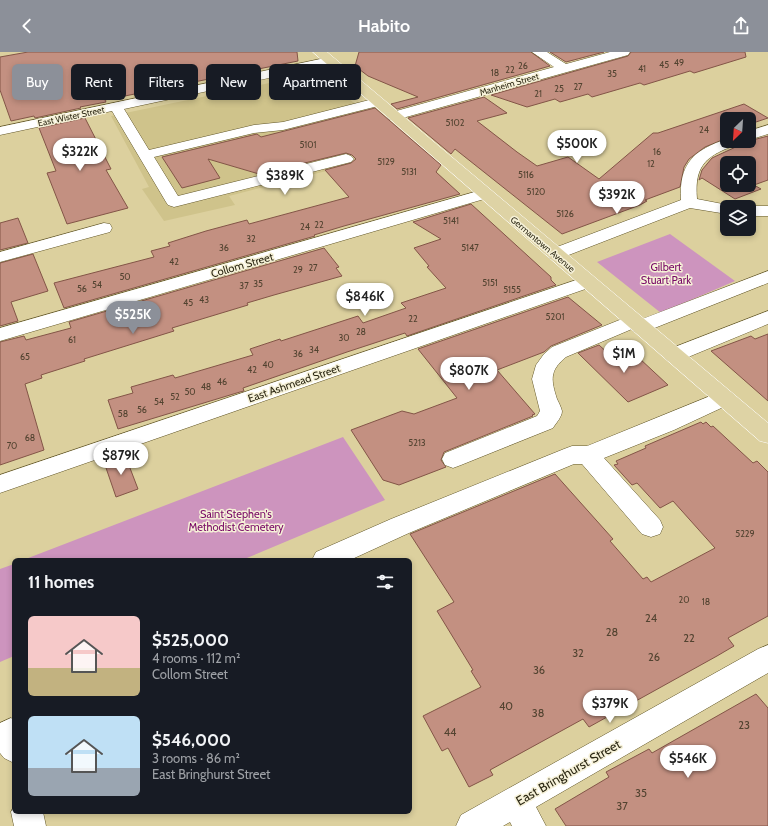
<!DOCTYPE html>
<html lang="en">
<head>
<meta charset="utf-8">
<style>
  body { margin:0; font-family:Cabin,sans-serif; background:#242831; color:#f1f3f6; height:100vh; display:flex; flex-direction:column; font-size:15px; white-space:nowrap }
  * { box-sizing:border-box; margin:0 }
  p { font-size:13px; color:#9ea1a6 }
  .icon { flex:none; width:22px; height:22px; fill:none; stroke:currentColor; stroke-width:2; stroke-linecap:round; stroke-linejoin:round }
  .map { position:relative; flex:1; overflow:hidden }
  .drawer { position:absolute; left:12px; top:506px; width:400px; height:256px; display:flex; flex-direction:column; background:#171b24; border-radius:6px; box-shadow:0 2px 6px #0003 }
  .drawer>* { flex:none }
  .guide { position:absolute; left:12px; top:12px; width:400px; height:36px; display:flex; gap:8px }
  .needle { width:26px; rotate:205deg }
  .buttons { position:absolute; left:720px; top:60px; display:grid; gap:8px }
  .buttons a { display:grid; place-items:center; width:36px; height:36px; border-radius:6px; background:#171b24; box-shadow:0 2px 6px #0003; font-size:20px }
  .price { position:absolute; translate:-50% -34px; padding:0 9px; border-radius:14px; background:#fff; color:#222; font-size:13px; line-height:26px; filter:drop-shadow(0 1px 2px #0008) }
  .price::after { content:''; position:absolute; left:50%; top:24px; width:12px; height:9px; margin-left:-6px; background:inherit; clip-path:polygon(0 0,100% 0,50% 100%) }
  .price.current { background:#8c9099; color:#fff }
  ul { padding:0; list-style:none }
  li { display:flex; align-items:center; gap:12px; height:100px; padding:0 16px }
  li span { display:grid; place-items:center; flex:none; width:112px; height:80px; border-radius:6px; color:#555 }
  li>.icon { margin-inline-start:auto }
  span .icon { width:48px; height:48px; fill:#fffc; stroke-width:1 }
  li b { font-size:17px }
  h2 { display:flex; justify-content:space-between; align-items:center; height:48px; padding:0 16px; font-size:17px }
  .pill { padding:0 14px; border-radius:6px; background:#171b24; box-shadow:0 2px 6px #0003; font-size:14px; line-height:36px }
  .pill.current { background:#8c9099; color:#fff }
  header { display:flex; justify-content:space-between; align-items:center; height:52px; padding:0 16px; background:#8c9099; color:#fff; font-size:18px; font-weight:600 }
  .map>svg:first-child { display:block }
  .built { fill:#cfc38b }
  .green { fill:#cd94be }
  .building { fill:#c39081; stroke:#835547; fill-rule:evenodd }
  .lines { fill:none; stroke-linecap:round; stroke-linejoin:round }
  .minor-casing { stroke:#615628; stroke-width:1 }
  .major-casing { stroke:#fff; stroke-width:1 }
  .minor { fill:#fff; fill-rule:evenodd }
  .major { fill:#ded3a5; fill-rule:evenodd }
  .labels { text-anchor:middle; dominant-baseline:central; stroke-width:3; stroke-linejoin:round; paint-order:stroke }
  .number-label { font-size:9px; fill:#524330 }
  .far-street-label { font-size:9px; fill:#2d2915; stroke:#f6f1d8 }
  .street-label { font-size:11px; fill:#2d2915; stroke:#f6f1d8 }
  .park-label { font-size:11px; fill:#770765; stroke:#f6f1d8 }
  .near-number-label { font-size:11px; fill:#524330 }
  .near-street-label { font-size:13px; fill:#2d2915; stroke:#f6f1d8 }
</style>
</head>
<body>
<header><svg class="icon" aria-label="back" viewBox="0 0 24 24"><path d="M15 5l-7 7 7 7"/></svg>Habito<svg class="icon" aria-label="share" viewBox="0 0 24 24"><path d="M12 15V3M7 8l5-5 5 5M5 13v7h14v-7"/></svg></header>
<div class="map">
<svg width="768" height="774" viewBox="0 0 768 774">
  <rect width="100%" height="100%" fill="#dcd09e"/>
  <!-- built -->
  <path class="built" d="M317,21L364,59L408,98L229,144L235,153L164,169L142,137L149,135L111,64Z"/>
  <!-- green -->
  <path class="green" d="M670,182L735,229L661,261L597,210Z
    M343,385L385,448L242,508H23Z
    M14,512V604L0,610V517Z"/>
  <!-- building -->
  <path class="building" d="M28,0H297L298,9L105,48L106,50L80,55L81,56L35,66L34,64L11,69L0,38V5Z
    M359,0H531L550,14L397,57L391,52L418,45L368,24L355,14Z
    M550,0H604L566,10Z
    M631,0H745L746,5L694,21L690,19L644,33L640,31L592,45L588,42L560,50L555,47L527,55L491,43L628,4Z
    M484,45L507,61L477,69L517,100L537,114L568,105L599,127L653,81H658L744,52L768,66L750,72L756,75L749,77V67H727V86L705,95L689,107L684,115L680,135L645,148L647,149L640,153L562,182L455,97L451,102L408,66Z
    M375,56L441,113L436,120L460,142L344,174L314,183L315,184L64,256L54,231L154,205L151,199L170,194L168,191L206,179L247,168L249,172L349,145L325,118L351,111L356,107L352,103L346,101L259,122L208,107L220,126L182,136L162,105L257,82L261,85Z
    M85,66L111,117L106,118L128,156L67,172L47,121L56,119L39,76Z
    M768,84V128L754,133L761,137L735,147L702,126L699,128L702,118L712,106L740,93L742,89H749ZM727,111H749V133H727Z
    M471,152L551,225V228L556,233L407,284L405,281L347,300L243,336L244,339L240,340L118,377L108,348L133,341L131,335L173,323L175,326L253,303L250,297L280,287L281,289L358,264L363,271L406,256L401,251L446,236L427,215L429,214L414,196L441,187L413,170Z
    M18,166L28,191L0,198V171Z
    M324,196L339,215L336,216L342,224L274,243L247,251L248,253L172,276L174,279L84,307L85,309L41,323L42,326L25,332L44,398L0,413V290L24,284L26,288L71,276L69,270Z
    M33,202L48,239L11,250L18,269L0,274V211Z
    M568,245L602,273L551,294L544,300L497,318L535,362L532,363L533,364L444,400L441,408L446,415L399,433L383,428L351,378L402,359L414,362L457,346L418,297Z
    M768,282V349L711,299L751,284L755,287Z
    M599,293L621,313L639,306L668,333L628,350L578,301Z
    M701,370L703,372L706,370L711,375L713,374L753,411L757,409L768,420V564L728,586L734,594L717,604L589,675L583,667L490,718L493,723L469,735L448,696L442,699L423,664L481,635L471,619L473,618L437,559L454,550L410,482L555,422L613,487L610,489L643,527L647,525L651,530L715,496L673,449L660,456L637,431L632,433L614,413L618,412L616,409L646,396L645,394Z
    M125,403L138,437L116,445L104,410Z
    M756,642L768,656V774H566L555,757L609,725L606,720L649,697L652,701Z"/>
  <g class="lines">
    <defs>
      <path id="minor" d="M532,0H547L566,12L610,0H630L628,3L399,67L394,68L389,67L387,64L389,61L554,15Z
        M330,5L334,6L336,9L334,12L124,57L149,98L254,73L283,70L377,46L382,47L384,50L382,53L283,78L254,81L154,105L178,144L346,102L351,104L354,107L351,110L174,155L168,153L166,150L112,59L0,83V75Z
        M768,73V82L749,88V79Z
        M727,87V89H741L739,92C707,103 694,112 697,147L733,154L734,155H727V162L690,156L561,206L555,207L549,206L546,202L549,198L681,148C679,112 693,98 727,87Z
        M485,137L491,139L493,142L491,145L0,289V276Z
        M749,154H768V164H749V155H745Z
        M104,171L110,172L112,176L110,180L0,210V200Z
        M768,219V231L647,279L640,281L633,279L632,277L566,305C549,319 551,328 557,347C559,351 561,355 562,359C562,365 556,371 553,376L461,413L453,416L445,413L442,407L445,401L537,364L540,359L532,327L536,313L544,302L552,295L627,265L634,263L641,265L642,267Z
        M588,224L594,226L597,230L594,234L0,441V423Z
        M768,259V272L681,308L674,310L667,308L664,303L667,298Z
        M725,338L732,341L735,346L732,351L674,378L604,406L660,468L663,475L660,482L651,485L642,482L582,412H574L409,481L350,508H312L316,500L391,467L564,397L572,394H587Z
        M768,593V621L536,755L546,774H512L510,770L503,774H456L461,763L758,597Z
        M11,666L14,668V711L4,706L0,701V671Z
        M14,754V760H43L46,774H14L11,760Z"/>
      <path id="major" d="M313,0H327L768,371V391L760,389Z"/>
    </defs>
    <!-- minor casing -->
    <use href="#minor" class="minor-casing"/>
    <!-- major casing -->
    <use href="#major" class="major-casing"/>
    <!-- minor -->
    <use href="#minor" class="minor"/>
    <!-- major -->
    <use href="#major" class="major"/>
  </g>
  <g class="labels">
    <!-- number labels -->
    <g class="number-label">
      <text x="679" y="10">49</text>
      <text x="664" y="12">45</text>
      <text x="523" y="13">26</text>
      <text x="642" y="16">41</text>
      <text x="510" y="17">22</text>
      <text x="495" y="20">18</text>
      <text x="612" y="21">35</text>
      <text x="578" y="34">27</text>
      <text x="559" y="36">25</text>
      <text x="538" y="41">21</text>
      <text x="455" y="70">5102</text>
      <text x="704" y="77">24</text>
      <text x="308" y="92">5101</text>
      <text x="657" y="99">16</text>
      <text x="386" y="109">5129</text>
      <text x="651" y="111">12</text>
      <text x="409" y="119">5131</text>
      <text x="526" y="122">5116</text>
      <text x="536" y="139">5120</text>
      <text x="565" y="161">5126</text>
      <text x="451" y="168">5141</text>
      <text x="319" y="172">22</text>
      <text x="305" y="174">24</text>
      <text x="251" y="186">32</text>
      <text x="224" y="195">36</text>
      <text x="470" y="195">5147</text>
      <text x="174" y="209">42</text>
      <text x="313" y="215">27</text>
      <text x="298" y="217">29</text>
      <text x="125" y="224">50</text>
      <text x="490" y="230">5151</text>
      <text x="258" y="231">35</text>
      <text x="97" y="232">54</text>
      <text x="244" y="233">37</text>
      <text x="82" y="236">56</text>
      <text x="512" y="237">5155</text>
      <text x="204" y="247">43</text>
      <text x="188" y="250">45</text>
      <text x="555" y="264">5201</text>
      <text x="413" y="266">22</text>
      <text x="361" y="279">28</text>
      <text x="344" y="285">30</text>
      <text x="72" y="287">61</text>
      <text x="314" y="297">34</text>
      <text x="298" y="301">36</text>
      <text x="25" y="304">65</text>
      <text x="268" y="312">40</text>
      <text x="252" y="317">42</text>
      <text x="222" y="329">46</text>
      <text x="206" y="334">48</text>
      <text x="190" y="339">50</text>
      <text x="175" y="344">52</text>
      <text x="159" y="349">54</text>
      <text x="142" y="357">56</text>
      <text x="123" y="361">58</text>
      <text x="30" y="385">68</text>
      <text x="417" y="390">5213</text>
      <text x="12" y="393">70</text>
      <text x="745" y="481">5229</text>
      <text x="684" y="547">20</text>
      <text x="706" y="549">18</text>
    </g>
    <!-- far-street labels -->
    <g class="far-street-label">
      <text transform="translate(509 32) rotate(-16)">Manheim Street</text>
      <text transform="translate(71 64) rotate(-12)">East Wister Street</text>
      <text transform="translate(543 192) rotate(40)">Germantown Avenue</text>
    </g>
    <!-- street labels -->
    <g class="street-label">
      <text transform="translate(242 213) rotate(-16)">Collom Street</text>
      <text transform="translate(294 331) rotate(-19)">East Ashmead Street</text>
    </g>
    <!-- park labels -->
    <g class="park-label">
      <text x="666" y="215">Gilbert<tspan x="666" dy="13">Stuart Park</tspan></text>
      <text x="236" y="462">Saint Stephen's<tspan x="236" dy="13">Methodist Cemetery</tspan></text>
    </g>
    <!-- near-number labels -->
    <g class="near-number-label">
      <text x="651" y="566">24</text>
      <text x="612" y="580">28</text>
      <text x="689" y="586">22</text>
      <text x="578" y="601">32</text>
      <text x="654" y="605">26</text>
      <text x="539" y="618">36</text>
      <text x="506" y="654">40</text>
      <text x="538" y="661">38</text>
      <text x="744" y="673">23</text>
      <text x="450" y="680">44</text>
      <text x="641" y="741">35</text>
      <text x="622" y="754">37</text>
    </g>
    <!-- near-street labels -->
    <g class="near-street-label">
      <text transform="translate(568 720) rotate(-30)">East Bringhurst Street</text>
    </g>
  </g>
</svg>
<div class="buttons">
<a><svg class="needle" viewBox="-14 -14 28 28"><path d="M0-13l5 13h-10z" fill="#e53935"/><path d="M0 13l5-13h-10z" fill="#9ea1a6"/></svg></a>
<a><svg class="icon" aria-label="locate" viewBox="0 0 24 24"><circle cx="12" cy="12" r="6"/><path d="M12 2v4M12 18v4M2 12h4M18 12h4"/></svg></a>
<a><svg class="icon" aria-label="layers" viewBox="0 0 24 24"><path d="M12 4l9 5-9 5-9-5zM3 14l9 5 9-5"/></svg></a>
</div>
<b class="price" style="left:577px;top:112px">$500K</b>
<b class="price" style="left:80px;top:120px">$322K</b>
<b class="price" style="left:285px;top:144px">$389K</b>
<b class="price" style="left:617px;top:163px">$392K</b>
<b class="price" style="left:365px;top:265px">$846K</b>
<b class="price current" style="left:133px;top:283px">$525K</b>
<b class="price" style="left:624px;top:322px">$1M</b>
<b class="price" style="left:469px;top:339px">$807K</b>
<b class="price" style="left:121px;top:424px">$879K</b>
<b class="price" style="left:610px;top:672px">$379K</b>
<b class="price" style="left:688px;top:727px">$546K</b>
<div class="guide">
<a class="pill current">Buy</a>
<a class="pill">Rent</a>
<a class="pill">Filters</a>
<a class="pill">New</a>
<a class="pill">Apartment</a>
</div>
<section class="drawer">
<h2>11 homes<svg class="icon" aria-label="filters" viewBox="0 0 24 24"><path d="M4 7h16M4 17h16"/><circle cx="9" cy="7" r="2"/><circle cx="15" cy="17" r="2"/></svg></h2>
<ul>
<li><span style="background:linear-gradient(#f6c9c9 65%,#c2b280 0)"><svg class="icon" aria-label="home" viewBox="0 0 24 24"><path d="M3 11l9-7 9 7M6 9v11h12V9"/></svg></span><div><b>$525,000</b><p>4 rooms · 112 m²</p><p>Collom Street</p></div></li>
<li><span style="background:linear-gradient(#bfe0f5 65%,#9aa5b1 0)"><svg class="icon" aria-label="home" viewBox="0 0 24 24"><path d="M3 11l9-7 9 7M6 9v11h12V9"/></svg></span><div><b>$546,000</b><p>3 rooms · 86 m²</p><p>East Bringhurst Street</p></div></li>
</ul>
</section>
</div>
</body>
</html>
